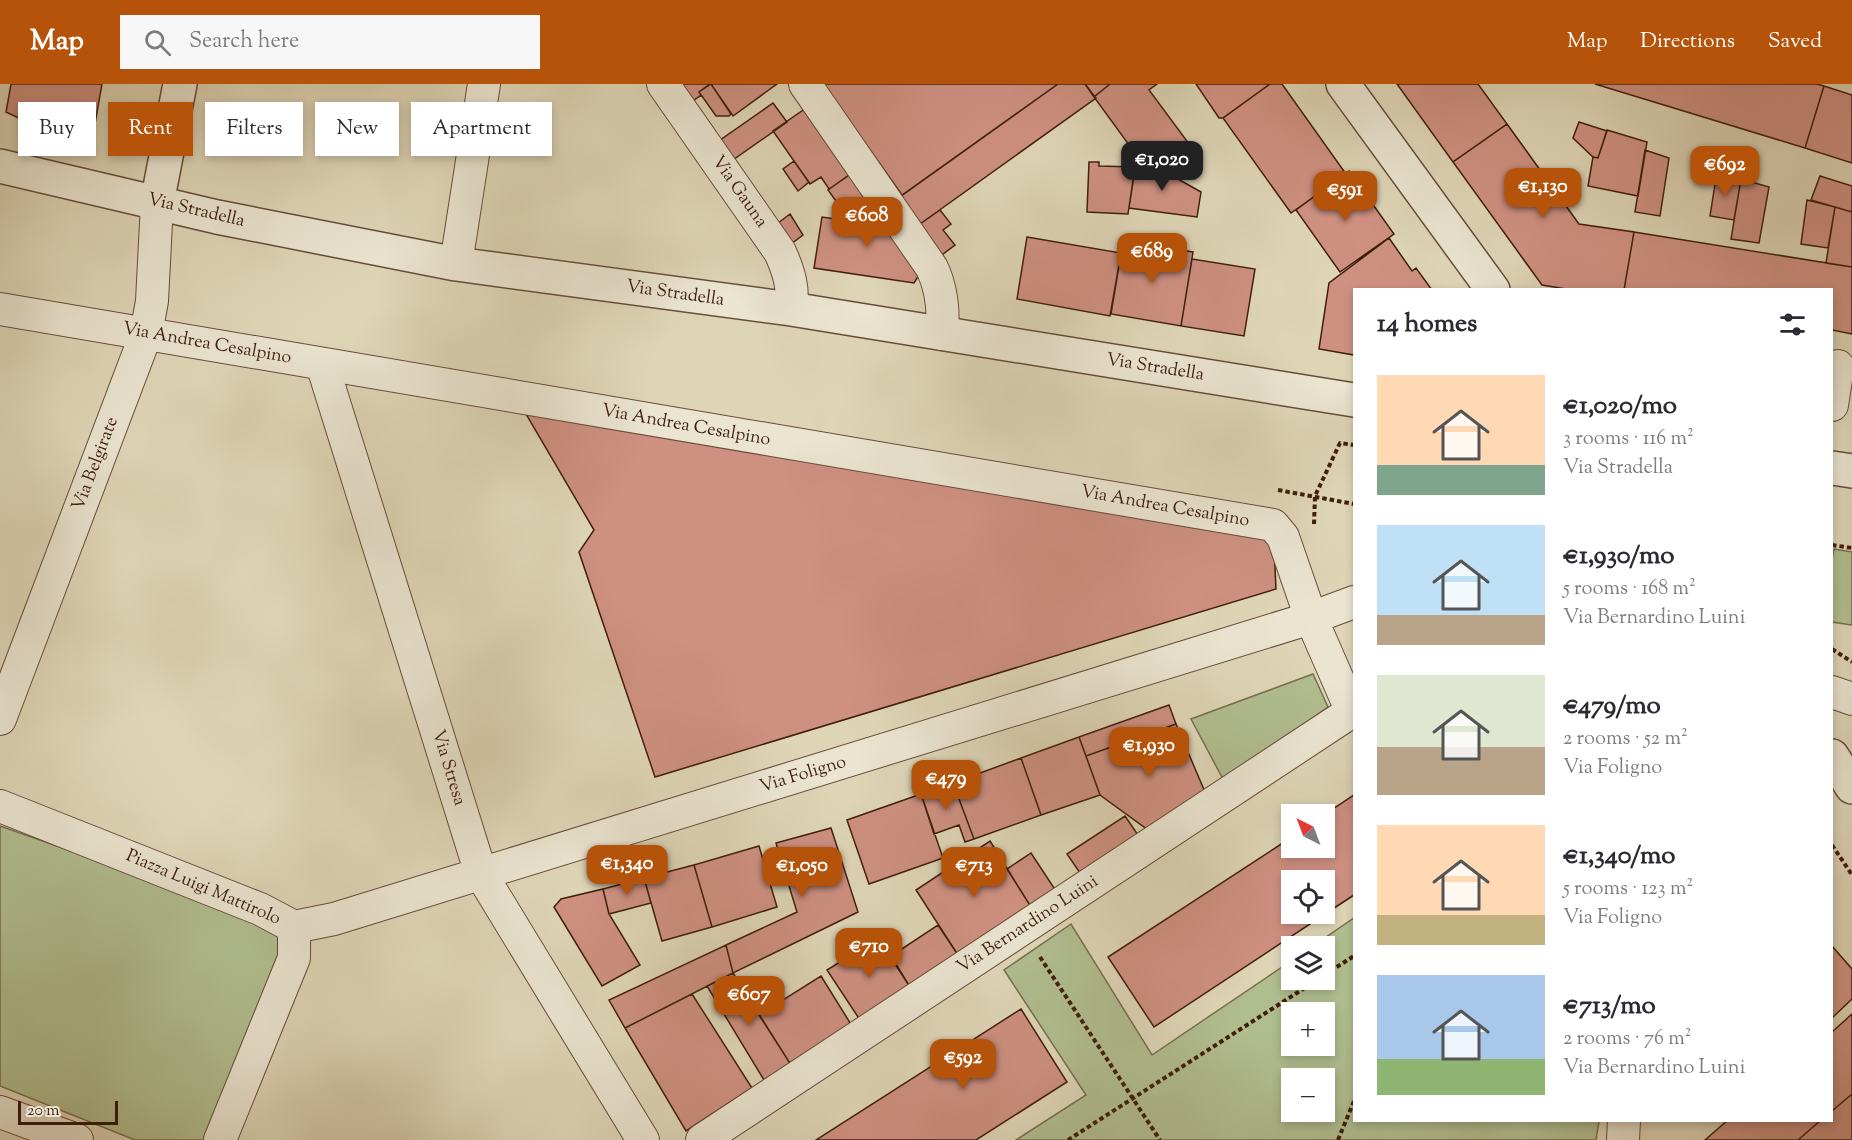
<!DOCTYPE html>
<html lang="en">
<head>
<meta charset="utf-8">
<style>
  body { margin:0; font-family:"Sorts Mill Goudy",serif; background:#f7f7f7; color:#2b2b33; height:100vh; display:flex; flex-direction:column; font-size:22px; white-space:nowrap }
  * { box-sizing:border-box; margin:0 }
  p { font-size:20px; color:#7c7c81 }
  .icon { flex:none; width:33px; height:33px; fill:none; stroke:currentColor; stroke-width:2; stroke-linecap:round; stroke-linejoin:round }
  .map { position:relative; flex:1; overflow:hidden }
  .sheet { position:absolute; left:1353px; top:204px; width:480px; height:834px; display:flex; flex-direction:column; background:#fff; border-radius:0px; box-shadow:0 3px 9px #0003 }
  .sheet>* { flex:none }
  .guide { position:absolute; left:18px; top:18px; width:570px; height:54px; display:flex; gap:12px }
  .needle { width:39px; rotate:318deg }
  .controls { position:absolute; left:1281px; top:720px; display:grid; gap:12px }
  .controls a { display:grid; place-items:center; width:54px; height:54px; border-radius:0px; background:#fff; box-shadow:0 3px 9px #0003; font-size:30px }
  .scale { position:absolute; left:18px; bottom:15px; width:100px; box-sizing:border-box; padding-left:6px; border:3px solid #401e0c; border-top:0; font-size:16px; line-height:21px; white-space:nowrap; color:#401e0c; -webkit-text-stroke:4px #eae4d0; paint-order:stroke }
  .price { position:absolute; translate:-50% -51px; padding:0 14px; border-radius:12px; background:#b45309; color:#fff; font-size:20px; line-height:39px; filter:drop-shadow(0 2px 3px #0008) }
  .price::after { content:''; position:absolute; left:50%; top:36px; width:18px; height:14px; margin-left:-9px; background:inherit; clip-path:polygon(0 0,100% 0,50% 100%) }
  .price.selected { background:#222; color:#fff }
  ul { padding:0; list-style:none }
  li { display:flex; align-items:center; gap:18px; height:150px; padding:0 24px }
  li span { display:grid; place-items:center; flex:none; width:168px; height:120px; border-radius:0px; color:#555 }
  li>.icon { margin-inline-start:auto }
  span .icon { width:72px; height:72px; fill:#fffc; stroke-width:1 }
  li b { font-size:26px }
  h2 { display:flex; justify-content:space-between; align-items:center; height:72px; padding:0 24px; font-size:26px }
  .pill { padding:0 21px; border-radius:0px; background:#fff; box-shadow:0 3px 9px #0003; font-size:21px; line-height:54px }
  .pill.selected { background:#b45309; color:#fff }
  header { display:flex; align-items:center; gap:36px; box-sizing:border-box; height:84px; padding:0 30px; background:#b45309; color:#fff }
  header strong { font-size:28px }
  nav { display:flex; gap:33px; margin-inline-start:auto; font-size:21px }
  .search { width:420px; height:54px; background:#f7f7f7; display:flex; align-items:center; gap:15px; box-sizing:border-box; padding:0 21px; border-radius:0px; color:#7c7c81; font-size:22px }
  .map>svg:first-child { display:block }
  .green { fill:#b0bd8f; stroke:#786e4e; stroke-width:1.5; fill-rule:evenodd }
  .building { fill:#ce9081; stroke:#401e0c; stroke-width:1.5; fill-rule:evenodd }
  .lines { fill:none; stroke-linecap:round; stroke-linejoin:round }
  .minor-casing { stroke:#684c37; stroke-width:34 }
  .tertiary-casing { stroke:#684c37; stroke-width:36 }
  .path { stroke:#401e0c; stroke-width:4; stroke-dasharray:4.5 3; stroke-linecap:butt }
  .minor { stroke:#eae4d0; stroke-width:32 }
  .tertiary { stroke:#eae4d0; stroke-width:33 }
  .labels { text-anchor:middle; dominant-baseline:central; stroke-width:4.5; stroke-linejoin:round; paint-order:stroke }
  .street-label { font-size:18px; fill:#401e0c; stroke:#eae4d0 }
</style>
</head>
<body>
<header>
<strong>Map</strong>
<div class="search"><svg class="icon" aria-label="search" viewBox="0 0 24 24"><circle cx="10" cy="10" r="6"/><path d="M15 15l6 6"/></svg>Search here</div>
<nav><a>Map</a><a>Directions</a><a>Saved</a></nav>
</header>
<div class="map">
<svg width="1852" height="1056" viewBox="0 0 1852 1056">
  <rect width="100%" height="100%" fill="#ded5b7"/>
  <filter id="stains"><feTurbulence type="fractalNoise" baseFrequency=".00333" numOctaves="4"/><feColorMatrix values="0 0 0 0 .2 0 0 0 0 .09 0 0 0 0 .02 0 0 0 .5 -.17"/></filter>
  <radialGradient id="worn" r=".72"><stop offset=".6" stop-color="#630" stop-opacity="0"/><stop offset="1" stop-color="#630" stop-opacity=".3"/></radialGradient>
  <!-- green -->
  <path class="green" d="M1834,465L1852,468V541L1832,538V476Z
    M1313,590L1328,623L1224,697L1191,635Z
    M0,742L297,847L208,1056H135L0,1002Z
    M1354,834V1036L1599,1037L1596,1056H1016L1086,1011L1004,886L1071,840L1152,971L1291,877L1292,896H1324V862H1313ZM1292,928H1324V962H1292ZM1292,994H1324V1028H1292Z"/>
  <!-- building -->
  <path class="building" d="M11,0H102L90,68L6,28Z
    M672,0H710L699,8L701,11L686,22Z
    M711,0L731,30L729,32H716L699,8Z
    M711,0H777L733,32Z
    M823,0H1058L902,111Z
    M1058,0H1085L1096,14L913,145L893,118Z
    M1085,0H1110L1094,13Z
    M1110,0H1157L1149,6L1198,72L1171,91L1137,72L1094,13Z
    M1196,0H1270L1223,34H1219Z
    M1270,0H1282L1346,90L1291,129L1223,34Z
    M1397,0H1478L1507,40L1453,78Z
    M1595,0H1817L1824,2L1805,64Z
    M1824,2L1852,11V79L1805,64Z
    M773,19L787,38L730,78L716,59Z
    M809,22L855,87L829,105L821,93L810,100L773,47Z
    M1579,38L1607,47L1598,74L1593,73L1573,54Z
    M1507,40L1579,140L1634,148L1624,206H1572L1542,201L1453,78Z
    M1607,46L1647,58L1638,112L1588,102L1593,73L1598,74Z
    M1645,66L1669,74L1660,132L1635,128Z
    M1137,72L1201,108L1197,133L1129,124Z
    M794,77L809,98L798,107L783,85Z
    M1089,78H1099V82L1135,83L1128,130L1087,128Z
    M856,86L877,118L850,137L828,106Z
    M1349,87L1394,150L1340,188L1296,126Z
    M1717,88L1741,95L1734,136L1710,132Z
    M1820,92L1852,102V128L1811,116Z
    M1741,95L1769,103L1759,159L1731,155Z
    M1807,116L1835,123L1828,164L1801,160Z
    M877,118L924,183L914,199L814,184L822,133L850,137Z
    M1835,123L1852,128V183L1826,179Z
    M940,126L951,140L943,146L955,161L935,176L913,145Z
    M790,130L803,151L787,163L773,143Z
    M1634,148L1852,183V250L1832,246V206H1624Z
    M1027,153L1121,169L1110,232L1017,215Z
    M1389,154L1412,187L1416,184L1432,206H1354V271L1319,265L1329,199Z
    M1123,158L1193,168L1181,242L1111,230Z
    M1192,175L1255,185L1244,252L1181,242Z
    M516,313L1273,441L1276,505L655,693L579,468L594,446Z
    M1169,621L1176,640L1086,672L1079,653Z
    M1176,640L1208,715L1151,748L1100,711L1086,672Z
    M1079,653L1100,711L1041,731L1021,674Z
    M1021,674L1041,731L974,755L953,699Z
    M953,699L974,755L965,758L959,741L934,750L921,710Z
    M921,710L943,774L869,800L847,736Z
    M1354,711V811L1154,943L1108,873L1292,753V764H1324V731ZM1292,796H1324V830H1292Z
    M1125,732L1138,751L1080,789L1067,770Z
    M831,744L858,828L733,889L726,861L797,828L776,759Z
    M990,757L1031,823L958,871L916,806Z
    M759,762L777,823L712,843L694,781Z
    M1031,769L1056,807L1031,823L1007,785Z
    M694,781L712,843L662,857L644,794Z
    M644,794L651,819L609,830L603,805Z
    M603,805L609,830L640,881L602,902L554,823L561,815Z
    M938,841L958,871L910,903L891,872Z
    M878,854L910,903L860,936L827,886Z
    M726,861L733,889L625,944L609,916Z
    M1832,862L1852,885V915L1832,934Z
    M733,889L791,981L764,996L707,902Z
    M821,892L852,942L791,981L759,931Z
    M692,910L752,1004L686,1047L625,944Z
    M1021,925L1067,998L976,1056H816Z
    M1852,930V1010L1832,1027V948Z
    M1852,1010V1056H1798L1821,1036H1832V1027Z
    M1728,1036H1821L1798,1056H1705Z"/>
  <g class="lines">
    <defs>
      <path id="minor" d="M663,0L780,168C789,188 794,204 791,225
        M805,0L932,184C942,205 944,226 942,250
        M456,180L484,0
        M0,225L1273,441L1283,453L1311,534L1352,628
        M322,280L481,790L643,1056
        M1832,321L1838,282
        M1832,608L1852,615
        M0,635L146,250L152,217L157,119
        M0,722L260,825L294,843V874L220,1056
        M294,843L334,835L1311,534L1354,518
        M0,1028L77,1056
        M702,1056L1354,626
        M1623,1056L1624,1036"/>
      <path id="tertiary" d="M1343,0L1493,206
        M0,82L217,133L456,180L791,225L1354,316
        M157,119L180,0
        M1832,384L1852,387
        M1832,672L1852,703"/>
    </defs>
    <!-- minor casing -->
    <use href="#minor" class="minor-casing"/>
    <!-- tertiary casing -->
    <use href="#tertiary" class="tertiary-casing"/>
    <!-- path -->
    <path class="path" d="M1278,406L1354,420
      M1314,440L1315,412L1340,359L1354,361
      M1832,461L1852,464
      M1832,565L1852,578
      M1832,761L1852,791
      M1040,873L1160,1056
      M1324,891L1354,872
      M1068,1056L1317,896
      M1338,1056L1354,1017"/>
    <!-- minor -->
    <use href="#minor" class="minor"/>
    <!-- tertiary -->
    <use href="#tertiary" class="tertiary"/>
  </g>
  <g class="labels">
    <!-- street labels -->
    <g class="street-label">
      <text transform="translate(739 108) rotate(55)">Via Gauna</text>
      <text transform="translate(196 127) rotate(13)">Via Stradella</text>
      <text transform="translate(675 210) rotate(8)">Via Stradella</text>
      <text transform="translate(207 260) rotate(10)">Via Andrea Cesalpino</text>
      <text transform="translate(1155 284) rotate(9)">Via Stradella</text>
      <text transform="translate(686 342) rotate(10)">Via Andrea Cesalpino</text>
      <text transform="translate(96 380) rotate(-69)">Via Belgirate</text>
      <text transform="translate(1165 423) rotate(10)">Via Andrea Cesalpino</text>
      <text transform="translate(448 684) rotate(73)">Via Stresa</text>
      <text transform="translate(803 691) rotate(-17)">Via Foligno</text>
      <text transform="translate(203 804) rotate(23)">Piazza Luigi Mattirolo</text>
      <text transform="translate(1028 841) rotate(-33)">Via Bernardino Luini</text>
    </g>
  </g>
  <rect width="100%" height="100%" filter="url(#stains)"/>
  <rect width="100%" height="100%" fill="url(#worn)"/>
</svg>
<div class="controls">
<a><svg class="needle" viewBox="-14 -14 28 28"><path d="M0-13l5 13h-10z" fill="#e53935"/><path d="M0 13l5-13h-10z" fill="#7c7c81"/></svg></a>
<a><svg class="icon" aria-label="locate" viewBox="0 0 24 24"><circle cx="12" cy="12" r="6"/><path d="M12 2v4M12 18v4M2 12h4M18 12h4"/></svg></a>
<a><svg class="icon" aria-label="layers" viewBox="0 0 24 24"><path d="M12 4l9 5-9 5-9-5zM3 14l9 5 9-5"/></svg></a>
<a>+</a>
<a>−</a>
</div>
<div class="scale">20 m</div>
<b class="price selected" style="left:1162px;top:108px">€1,020</b>
<b class="price" style="left:1725px;top:113px">€692</b>
<b class="price" style="left:1543px;top:135px">€1,130</b>
<b class="price" style="left:1345px;top:138px">€591</b>
<b class="price" style="left:867px;top:164px">€608</b>
<b class="price" style="left:1152px;top:200px">€689</b>
<b class="price" style="left:1149px;top:694px">€1,930</b>
<b class="price" style="left:946px;top:727px">€479</b>
<b class="price" style="left:627px;top:812px">€1,340</b>
<b class="price" style="left:802px;top:814px">€1,050</b>
<b class="price" style="left:974px;top:814px">€713</b>
<b class="price" style="left:869px;top:895px">€710</b>
<b class="price" style="left:749px;top:943px">€607</b>
<b class="price" style="left:963px;top:1006px">€592</b>
<div class="guide">
<a class="pill">Buy</a>
<a class="pill selected">Rent</a>
<a class="pill">Filters</a>
<a class="pill">New</a>
<a class="pill">Apartment</a>
</div>
<section class="sheet">
<h2>14 homes<svg class="icon" aria-label="filters" viewBox="0 0 24 24"><path d="M4 7h16M4 17h16"/><circle cx="9" cy="7" r="2"/><circle cx="15" cy="17" r="2"/></svg></h2>
<ul>
<li><span style="background:linear-gradient(#ffd9b3 75%,#7fa58c 0)"><svg class="icon" aria-label="home" viewBox="0 0 24 24"><path d="M3 11l9-7 9 7M6 9v11h12V9"/></svg></span><div><b>€1,020/mo</b><p>3 rooms · 116 m²</p><p>Via Stradella</p></div></li>
<li><span style="background:linear-gradient(#bfe0f5 75%,#b9a48a 0)"><svg class="icon" aria-label="home" viewBox="0 0 24 24"><path d="M3 11l9-7 9 7M6 9v11h12V9"/></svg></span><div><b>€1,930/mo</b><p>5 rooms · 168 m²</p><p>Via Bernardino Luini</p></div></li>
<li><span style="background:linear-gradient(#dfe7d0 60%,#b9a48a 0)"><svg class="icon" aria-label="home" viewBox="0 0 24 24"><path d="M3 11l9-7 9 7M6 9v11h12V9"/></svg></span><div><b>€479/mo</b><p>2 rooms · 52 m²</p><p>Via Foligno</p></div></li>
<li><span style="background:linear-gradient(#ffd9b3 75%,#c2b280 0)"><svg class="icon" aria-label="home" viewBox="0 0 24 24"><path d="M3 11l9-7 9 7M6 9v11h12V9"/></svg></span><div><b>€1,340/mo</b><p>5 rooms · 123 m²</p><p>Via Foligno</p></div></li>
<li><span style="background:linear-gradient(#a9c7e8 70%,#8fb573 0)"><svg class="icon" aria-label="home" viewBox="0 0 24 24"><path d="M3 11l9-7 9 7M6 9v11h12V9"/></svg></span><div><b>€713/mo</b><p>2 rooms · 76 m²</p><p>Via Bernardino Luini</p></div></li>
</ul>
</section>
</div>
</body>
</html>
